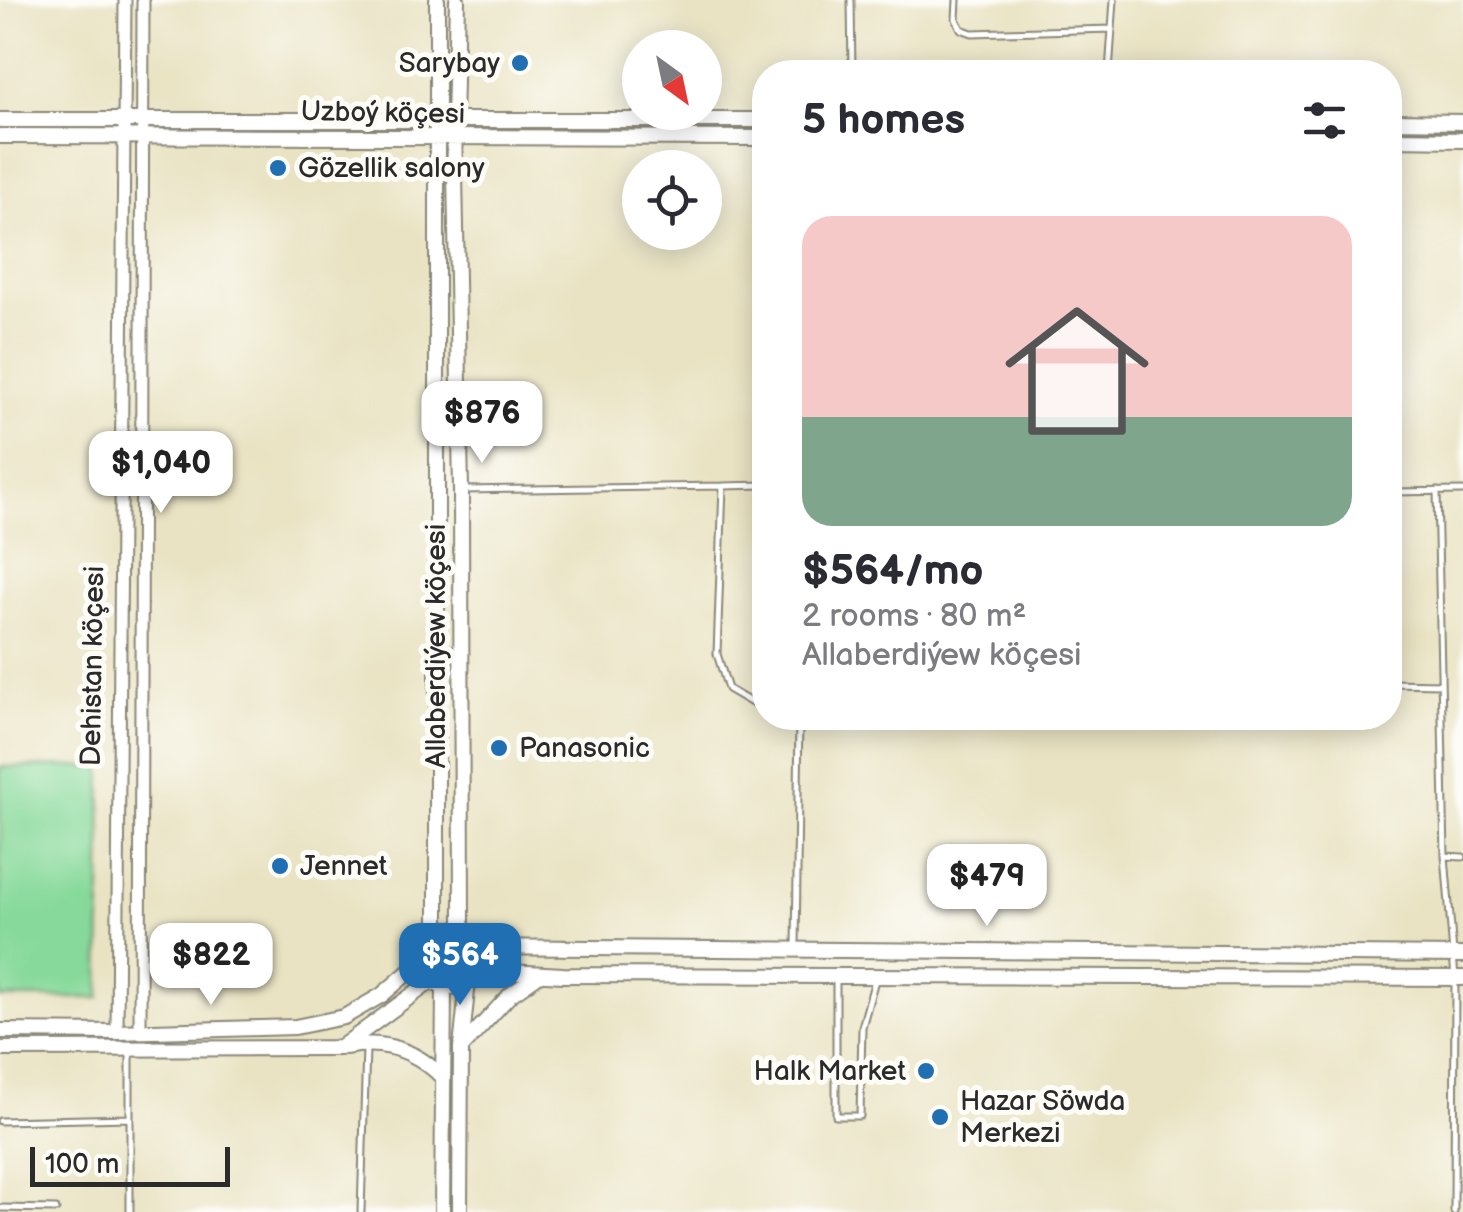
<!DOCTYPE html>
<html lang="en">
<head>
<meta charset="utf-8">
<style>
  body { margin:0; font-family:"Balsamiq Sans",sans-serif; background:#f2f2f3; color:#2b2b33; height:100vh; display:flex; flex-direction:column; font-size:38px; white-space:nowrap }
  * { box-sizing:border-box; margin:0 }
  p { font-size:32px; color:#7c7c81 }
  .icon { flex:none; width:55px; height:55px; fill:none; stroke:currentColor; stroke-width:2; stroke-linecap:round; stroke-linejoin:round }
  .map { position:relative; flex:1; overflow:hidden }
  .details { position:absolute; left:752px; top:60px; width:650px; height:670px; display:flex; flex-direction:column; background:#fff; border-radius:40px; box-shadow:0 5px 25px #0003 }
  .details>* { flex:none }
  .needle { width:65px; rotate:147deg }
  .tools { position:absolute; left:622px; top:30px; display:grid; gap:20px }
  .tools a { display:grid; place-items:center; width:100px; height:100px; border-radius:50%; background:#fff; box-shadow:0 5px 25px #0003; font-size:50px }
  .scale { position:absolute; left:30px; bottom:25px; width:200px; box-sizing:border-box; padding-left:10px; border:5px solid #2b2b2b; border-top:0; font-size:28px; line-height:35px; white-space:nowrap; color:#2b2b2b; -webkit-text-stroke:8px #fdfcf7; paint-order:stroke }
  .price { position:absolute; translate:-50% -85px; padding:0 22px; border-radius:20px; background:#fff; color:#222; font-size:32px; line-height:65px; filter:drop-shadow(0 2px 5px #0008) }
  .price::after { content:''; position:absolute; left:50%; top:60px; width:30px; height:22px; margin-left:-15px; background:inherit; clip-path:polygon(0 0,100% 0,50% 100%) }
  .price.active { background:#1f6fb2; color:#fff }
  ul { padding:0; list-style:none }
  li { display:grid; align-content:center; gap:20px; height:530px; padding:0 50px }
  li+li { border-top:2px solid #e1e1e2 }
  li span { display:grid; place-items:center; height:310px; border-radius:30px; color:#555 }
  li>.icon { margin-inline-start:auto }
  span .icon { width:180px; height:180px; fill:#fffc; stroke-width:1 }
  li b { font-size:42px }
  h2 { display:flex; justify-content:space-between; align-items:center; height:120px; padding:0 50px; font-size:42px }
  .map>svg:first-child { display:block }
  .green { fill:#86d99a; stroke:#588262; stroke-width:2.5 }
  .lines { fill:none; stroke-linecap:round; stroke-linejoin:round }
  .service-casing { stroke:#8a8777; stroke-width:9 }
  .minor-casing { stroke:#8a8777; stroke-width:15 }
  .tertiary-casing { stroke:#8a8777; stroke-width:18 }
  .service { stroke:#fff; stroke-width:5 }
  .minor { stroke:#fff; stroke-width:11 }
  .tertiary { stroke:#fff; stroke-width:14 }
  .poi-dot { fill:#1f6fb2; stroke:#fdfcf7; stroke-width:4 }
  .labels { text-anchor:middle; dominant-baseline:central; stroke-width:10; stroke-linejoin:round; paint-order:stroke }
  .poi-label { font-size:28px; fill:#2b2b2b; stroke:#fdfcf7; text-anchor:start }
  .street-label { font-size:28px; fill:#2b2b2b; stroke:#fdfcf7 }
</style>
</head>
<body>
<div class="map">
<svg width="1463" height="1212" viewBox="0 0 1463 1212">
  <rect width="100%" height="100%" fill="#fdfcf7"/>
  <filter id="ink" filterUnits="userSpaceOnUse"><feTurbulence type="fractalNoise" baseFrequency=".01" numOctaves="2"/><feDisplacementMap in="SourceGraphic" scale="20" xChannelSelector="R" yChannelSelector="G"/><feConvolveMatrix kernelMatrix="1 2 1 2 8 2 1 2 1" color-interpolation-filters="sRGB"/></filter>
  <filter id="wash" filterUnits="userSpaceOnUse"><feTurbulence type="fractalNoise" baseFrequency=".0048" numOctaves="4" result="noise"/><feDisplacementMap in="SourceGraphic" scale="40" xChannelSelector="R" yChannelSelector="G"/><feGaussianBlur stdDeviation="2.25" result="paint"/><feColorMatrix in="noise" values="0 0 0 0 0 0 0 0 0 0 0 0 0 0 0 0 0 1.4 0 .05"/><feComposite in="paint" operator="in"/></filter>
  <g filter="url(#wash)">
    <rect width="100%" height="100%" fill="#e9e3c3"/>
    <!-- green -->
    <path class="green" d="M102,766L100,998H0V767Z"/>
  </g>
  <g filter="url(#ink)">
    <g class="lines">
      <defs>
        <path id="service" d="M851,0L852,72
          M957,0L956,19L961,29L972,33L1112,29
          M1109,72L1114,0
          M723,486L765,485
          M464,490L723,486L717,654L728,689L752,703L765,704
          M1437,491L1445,856L1455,978L1454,1212
          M1390,492L1463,491
          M1390,683L1441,684
          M1445,856L1463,857
          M796,949L799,718
          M836,979V1116H860L862,1027L875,980
          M130,1052V1212
          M0,1121L130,1118
          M0,1208L56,1209
          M361,1212L366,1048"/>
        <path id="minor" d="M117,1032L125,0
          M140,1032L143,0"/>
        <path id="tertiary" d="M457,0L454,121L461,490L462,932
          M0,120H765
          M1390,121L1463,122
          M0,136L765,138
          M1390,139L1463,140
          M420 958a29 29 0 1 1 58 0a29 29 0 1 1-58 0Z
          M437,932V0
          M477,947L1463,955
          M476,970L563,975L1463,978
          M0,1031L117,1032L295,1027L344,1017L382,995L419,963
          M346,1047C384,1039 417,1051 443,1078
          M461,1048L510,995L540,974
          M0,1049L340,1048L430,982
          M442,1212L444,987
          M460,1212L461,1048L468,981"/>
      </defs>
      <!-- service casing -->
      <use href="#service" class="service-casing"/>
      <!-- minor casing -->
      <use href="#minor" class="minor-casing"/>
      <!-- tertiary casing -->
      <use href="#tertiary" class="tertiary-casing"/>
      <!-- service -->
      <use href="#service" class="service"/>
      <!-- minor -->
      <use href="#minor" class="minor"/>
      <!-- tertiary -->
      <use href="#tertiary" class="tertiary"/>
    </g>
  </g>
  <!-- markers -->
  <g class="poi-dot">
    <circle cx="520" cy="63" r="10"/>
    <circle cx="278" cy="168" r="10"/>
    <circle cx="499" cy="748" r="10"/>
    <circle cx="280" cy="866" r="10"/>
    <circle cx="926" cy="1071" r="10"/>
    <circle cx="940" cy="1117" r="10"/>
  </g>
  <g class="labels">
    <!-- poi labels -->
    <g class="poi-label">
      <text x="500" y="63" text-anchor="end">Sarybay</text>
      <text x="298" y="168">Gözellik salony</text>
      <text x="519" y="748">Panasonic</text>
      <text x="300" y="866">Jennet</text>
      <text x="906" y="1071" text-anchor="end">Halk Market</text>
      <text x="960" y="1101">Hazar Söwda<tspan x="960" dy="32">Merkezi</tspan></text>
    </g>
    <!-- street labels -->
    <g class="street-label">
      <text transform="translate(383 113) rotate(1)">Uzboý köçesi</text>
      <text transform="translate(436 646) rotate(-90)">Allaberdiýew köçesi</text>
      <text transform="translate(93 666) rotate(-89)">Dehistan köçesi</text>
    </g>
  </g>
</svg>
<div class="tools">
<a><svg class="needle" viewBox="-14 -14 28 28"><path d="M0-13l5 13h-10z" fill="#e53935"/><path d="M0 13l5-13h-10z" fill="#7c7c81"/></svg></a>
<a><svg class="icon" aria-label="locate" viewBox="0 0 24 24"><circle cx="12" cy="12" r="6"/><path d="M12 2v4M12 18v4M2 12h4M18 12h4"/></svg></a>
</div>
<div class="scale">100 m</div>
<b class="price" style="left:482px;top:466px">$876</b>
<b class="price" style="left:161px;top:516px">$1,040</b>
<b class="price" style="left:987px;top:929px">$479</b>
<b class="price" style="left:211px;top:1008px">$822</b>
<b class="price active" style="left:460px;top:1008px">$564</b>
<section class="details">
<h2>5 homes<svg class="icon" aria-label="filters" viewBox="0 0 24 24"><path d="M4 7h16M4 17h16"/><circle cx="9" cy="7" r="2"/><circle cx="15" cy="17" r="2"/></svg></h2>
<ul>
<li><span style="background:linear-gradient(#f6c9c9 65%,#7fa58c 0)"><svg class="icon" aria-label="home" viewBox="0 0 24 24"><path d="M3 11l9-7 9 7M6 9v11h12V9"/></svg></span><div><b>$564/mo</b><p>2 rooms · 80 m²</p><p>Allaberdiýew köçesi</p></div></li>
</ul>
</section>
</div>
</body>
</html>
